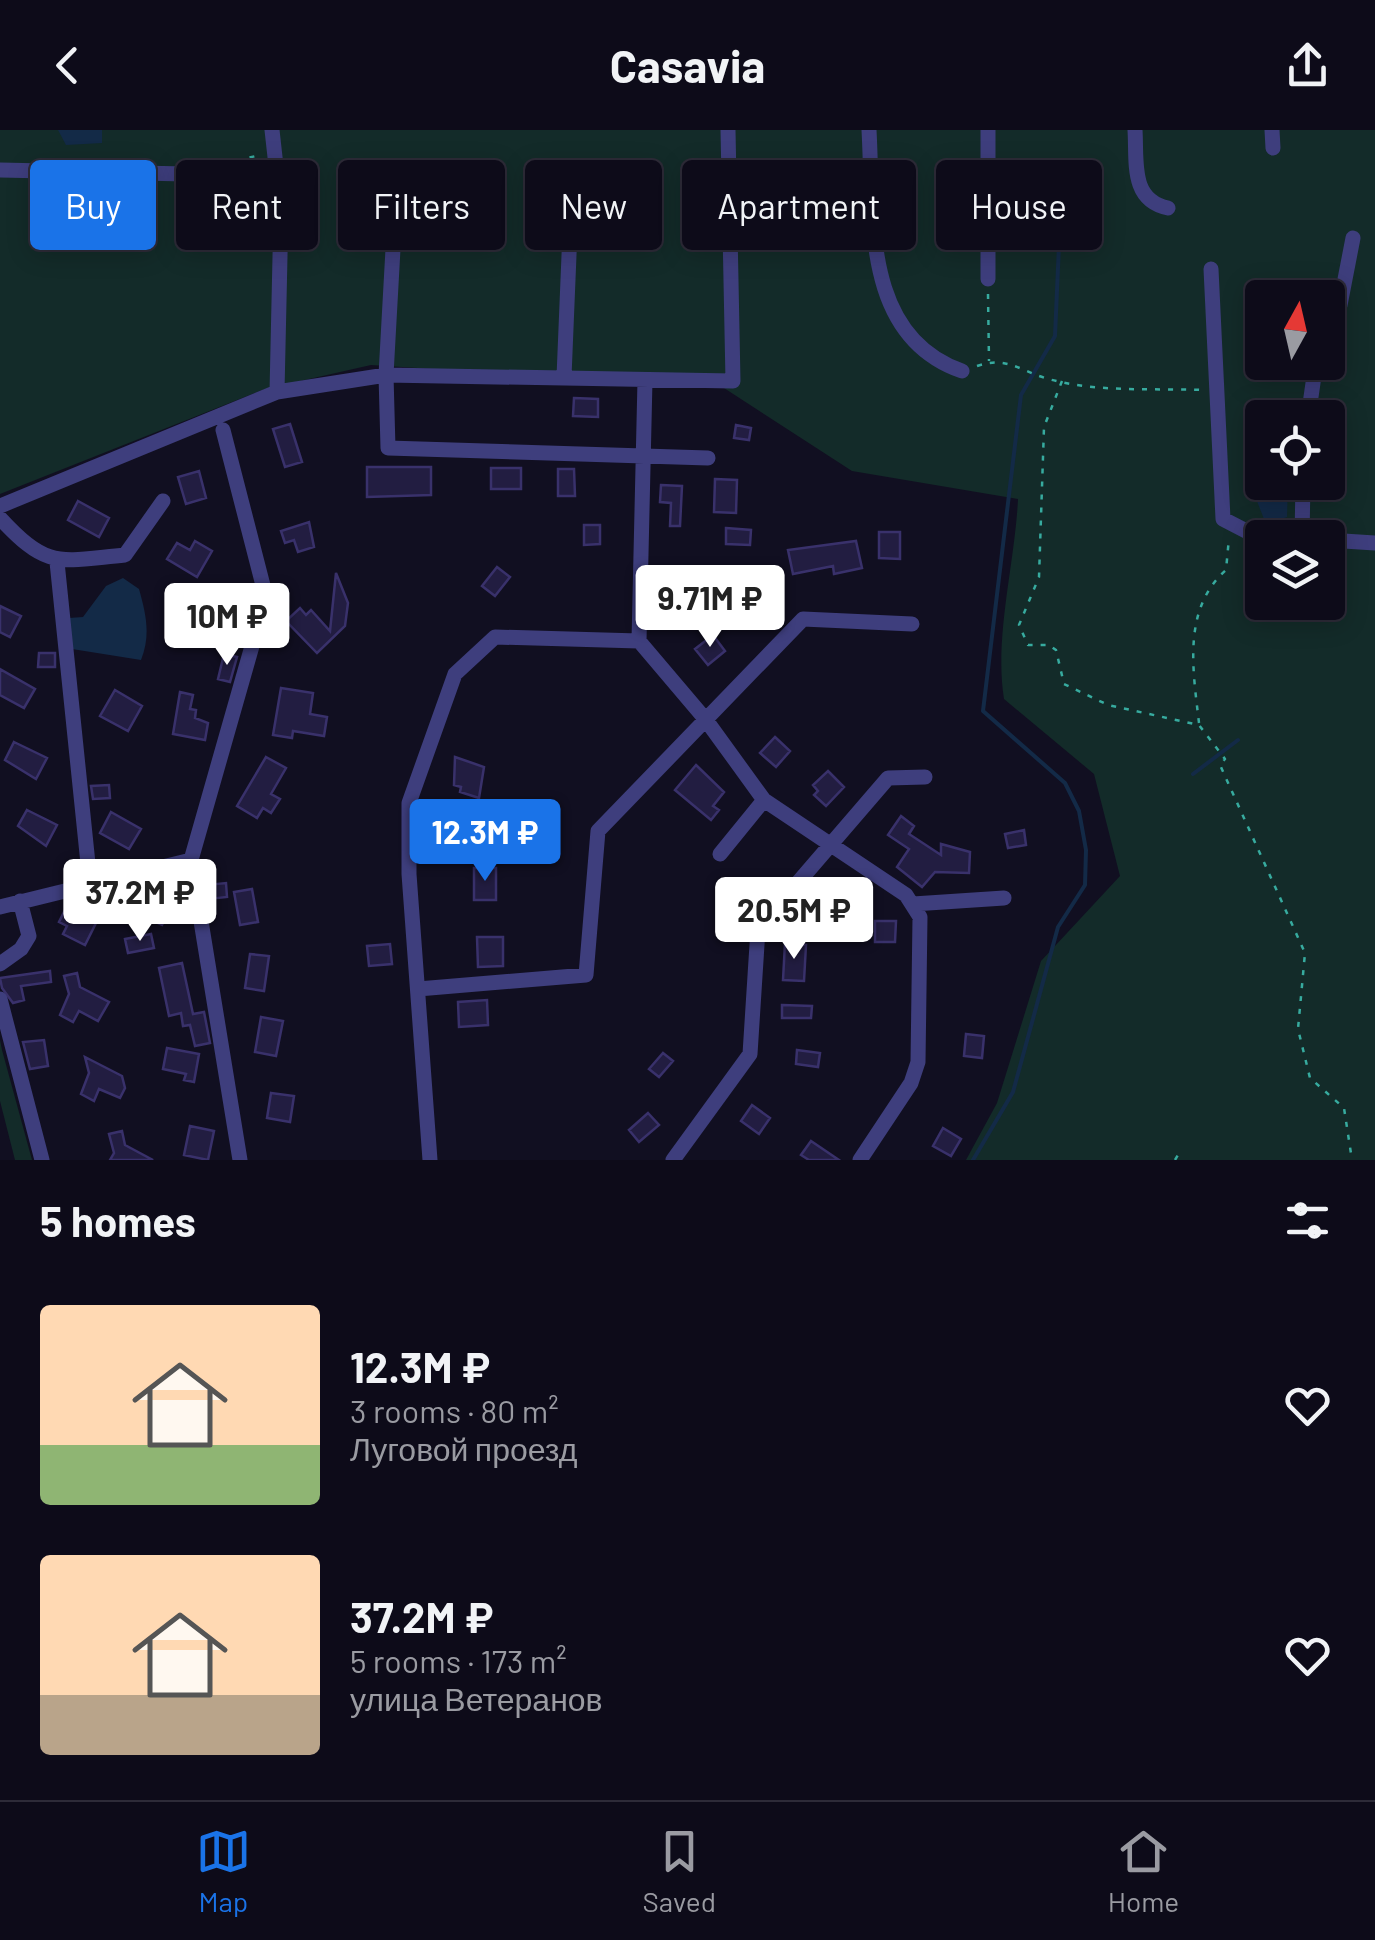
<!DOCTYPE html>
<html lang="en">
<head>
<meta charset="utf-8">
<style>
  body { margin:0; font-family:Barlow,sans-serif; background:#161422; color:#f1f3f6; height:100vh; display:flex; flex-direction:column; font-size:38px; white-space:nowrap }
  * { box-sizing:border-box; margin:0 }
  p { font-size:32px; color:#9a9ba2 }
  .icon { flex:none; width:55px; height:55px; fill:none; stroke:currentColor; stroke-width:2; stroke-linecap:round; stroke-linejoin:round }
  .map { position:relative; height:1030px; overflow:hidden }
  .side { display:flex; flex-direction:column; background:#0d0b19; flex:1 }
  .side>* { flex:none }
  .top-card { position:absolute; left:30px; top:30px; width:1315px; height:90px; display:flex; gap:20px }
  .needle { width:65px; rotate:8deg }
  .buttons { position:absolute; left:1245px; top:150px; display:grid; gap:20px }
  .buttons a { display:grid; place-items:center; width:100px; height:100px; border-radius:10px; background:#0d0b19; box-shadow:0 5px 25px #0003,0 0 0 2px #2d2b38; font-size:50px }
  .price { position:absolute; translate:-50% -85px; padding:0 22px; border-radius:10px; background:#fff; color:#222; font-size:32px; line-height:65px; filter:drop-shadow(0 2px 5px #0008) }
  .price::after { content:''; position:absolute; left:50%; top:60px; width:30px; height:22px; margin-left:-15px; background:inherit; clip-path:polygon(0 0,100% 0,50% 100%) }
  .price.active { background:#1a73e8; color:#fff }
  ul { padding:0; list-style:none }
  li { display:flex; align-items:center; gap:30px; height:250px; padding:0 40px }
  li span { display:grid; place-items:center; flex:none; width:280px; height:200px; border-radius:10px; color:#555 }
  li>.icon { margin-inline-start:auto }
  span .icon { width:120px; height:120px; fill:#fffc; stroke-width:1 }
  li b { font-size:42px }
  h2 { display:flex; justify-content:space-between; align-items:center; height:120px; padding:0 40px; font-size:42px }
  .pill { padding:0 35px; border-radius:10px; background:#0d0b19; box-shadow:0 5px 25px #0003,0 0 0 2px #2d2b38; font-size:35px; line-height:90px }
  .pill.active { background:#1a73e8; color:#fff }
  header { display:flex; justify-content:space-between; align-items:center; height:130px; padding:0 40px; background:#0d0b19; font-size:45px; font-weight:700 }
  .tabs { display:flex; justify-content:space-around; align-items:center; height:140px; border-top:2px solid #2d2b38; background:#0d0b19; font-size:28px; color:#9a9ba2 }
  .tabs a { display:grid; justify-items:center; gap:5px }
  .tabs .active { color:#1a73e8 }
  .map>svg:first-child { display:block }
  .green { fill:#132b29; fill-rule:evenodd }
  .water { fill:#132a47 }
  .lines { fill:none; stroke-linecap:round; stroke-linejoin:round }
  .stream { stroke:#132a47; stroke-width:4 }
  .building { fill:#221d41; stroke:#39316b; stroke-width:2.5 }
  .path { stroke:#37ab9f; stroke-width:2.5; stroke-dasharray:5 8; stroke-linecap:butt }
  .minor { stroke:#3e3e7d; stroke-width:15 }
</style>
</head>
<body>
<header><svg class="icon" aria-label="back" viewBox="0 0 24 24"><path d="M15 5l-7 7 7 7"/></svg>Casavia<svg class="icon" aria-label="share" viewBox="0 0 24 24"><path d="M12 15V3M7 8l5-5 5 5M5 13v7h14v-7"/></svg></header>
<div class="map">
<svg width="1375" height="1030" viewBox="0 0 1375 1030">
  <rect width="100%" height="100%" fill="#110f21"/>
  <!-- green -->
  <path class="green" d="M0,0H1375V1030H966L997,973L1041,831L1120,746L1094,644L1004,569C994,507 1015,433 1018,369L852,341L724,258L371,235L265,259L0,364ZM1262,168H1328V232H1262ZM1262,288H1328V352H1262ZM1262,408H1328V472H1262Z
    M0,910L2,920L32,1030H15L0,971Z"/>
  <!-- water -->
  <path class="water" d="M58,0H102V13L66,15Z
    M1258,328L1262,332V352L1288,353L1287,387L1266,394L1243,336Z
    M123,448L139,459C146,484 151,505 141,530L72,519L69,488L83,487L106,456Z"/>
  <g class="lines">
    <!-- stream -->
    <path class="stream" d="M1193,644L1238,610
      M973,1030L1013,962L1058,797L1085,755L1086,720L1079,681L1065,653L983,581L1021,265L1055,206L1059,115"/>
  </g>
  <!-- building -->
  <path class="building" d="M971,82V107H945V83Z
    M574,268L598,269V287L573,286Z
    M290,294L302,332L285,337L273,299Z
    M736,295L751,298L749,310L734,308Z
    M367,337H431V365L367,367Z
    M491,338H521V359H491Z
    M558,339H574L575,366H558Z
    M199,341L206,368L186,374L178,347Z
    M715,349L737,350L736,383L714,382Z
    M661,355L682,356L680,396H670L671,373L660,372Z
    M78,371L109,388L99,407L68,390Z
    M309,392L314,417L298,422L294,410L285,413L281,401Z
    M584,395H600V414L584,415Z
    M726,398L751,400L750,415L726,414Z
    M879,402H900V429L879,428Z
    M195,411L212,421L197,447L167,429L177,413L190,420Z
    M856,411L862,438L834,444L833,436L793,444L788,420Z
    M497,437L510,447L495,466L482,456Z
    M766,440L775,457L751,469L742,451Z
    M336,443L348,473L345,496L317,523L286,491L300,478L306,485L311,480L330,501Z
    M0,476L21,486L10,507L0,502Z
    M206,477L236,494L223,517L193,501Z
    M713,505L725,521L708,535L695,519Z
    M39,523H55V537H38Z
    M224,524L237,527L230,552L218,549Z
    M0,539L35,559L24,578L0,565Z
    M281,558L313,563L310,584L327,587L324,606L293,601L292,608L273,605Z
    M115,560L142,576L128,601L100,586Z
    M180,562L193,565L190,579L196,580L195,588L208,593L205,610L173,604Z
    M775,607L790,621L776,637L760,623Z
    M14,612L47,628L36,649L5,630Z
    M266,627L286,638L271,664L280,669L271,683L263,678L257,688L237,676Z
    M455,627L484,637L479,668L460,662L461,657L454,655Z
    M696,635L724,662L713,676L719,680L711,690L675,660Z
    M828,641L844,657L826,676L814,665L818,661L813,655Z
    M109,655L110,668L93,669L91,656Z
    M27,680L57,695L46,716L18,696Z
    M111,682L141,699L129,719L100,703Z
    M901,686L914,696L909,704L941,725V714L970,722L969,743L935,742L922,757L897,737L909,719L888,705Z
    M1024,700L1026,715L1008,718L1005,704Z
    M474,738H496V770H474Z
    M226,753L227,767L209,769L206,755Z
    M842,755L862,772L850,787L829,770Z
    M252,759L258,792L240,795L234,762Z
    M141,761L172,777L162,795L131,781Z
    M68,774L98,789L85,815L63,804L67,796L59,792Z
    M875,791H896L895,812H875Z
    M151,804L154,818L128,823L125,809Z
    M477,807H503V836L478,837Z
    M785,813L806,815L804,851L783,850Z
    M390,814L392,834L369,836L367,816Z
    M250,824L269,826L264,861L245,858Z
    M182,833L193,884L204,882L210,913L195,916L190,895L183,896L181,883L169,886L159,838Z
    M50,841L51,852L21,856L24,870L13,873L2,858L0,848Z
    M77,843L80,857L109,872L98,891L79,881L73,892L60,885L69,864L64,846Z
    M487,870L488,895L459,897L458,872Z
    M782,875L812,876L811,888H782Z
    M261,887L283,891L276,926L255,922Z
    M966,904L984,906L982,928L964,926Z
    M44,910L48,936L30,939L23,912Z
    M167,918L199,924L194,952L184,950L186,944L163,939Z
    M797,920L820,923L818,937L796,934Z
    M663,923L673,931L659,947L649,939Z
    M85,927L122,946L125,958L120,968L99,959L94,971L81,964L89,943Z
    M271,963L294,966L290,992L267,988Z
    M752,975L770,988L759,1004L741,991Z
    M648,983L659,995L639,1012L629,1000Z
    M190,996L214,1001L208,1030L184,1025Z
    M943,998L961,1009L951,1026L933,1016Z
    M122,1001L125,1015L153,1030H110L114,1023L109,1004Z
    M811,1011L839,1030H809L801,1025Z"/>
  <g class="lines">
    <!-- path -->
    <path class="path" d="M199,40L260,25
      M988,164L989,231
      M977,236C1006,226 1019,240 1045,248C1095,263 1152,258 1204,260
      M1062,251L1044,297L1039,447L1019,495L1028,515H1049L1056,520L1064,554L1108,575L1199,595L1225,629L1220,635L1305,823L1298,899L1310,948L1344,978L1352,1030
      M1199,593C1193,540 1182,479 1226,440L1229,408
      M1175,1030L1178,1025"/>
    <!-- minor -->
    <path class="minor" d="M869,0C874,88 862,206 962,241
      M988,0V149
      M1135,0C1137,32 1130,70 1168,78
      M1272,0L1273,18
      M0,40L186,44
      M397,47L386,245L388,318L708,328
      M1211,139L1223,389L1248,402L1300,408
      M1328,205L1340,175L1353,108
      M564,247L572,52
      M645,250L639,511L706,590L764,670L906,765L920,787L918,932L911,953L860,1030
      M277,262L386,245L733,251L728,0
      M1308,288L1316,232
      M0,376L277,262L281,81L272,0
      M0,388C48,440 59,431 125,425L163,371
      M1302,408L1303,352
      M1328,410L1375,413
      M57,432L90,753
      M720,724L764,670
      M191,730L240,1030
      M913,774L1004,768
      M0,777L191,730L266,467L223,300
      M0,834L21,819L29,806L20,771
      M418,859L586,845L598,701L803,489L912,494
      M0,869L42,1030
      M430,1030L409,744V673L455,544L495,507L639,511
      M673,1030L750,924L758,799L888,648L925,647"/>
  </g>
</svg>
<div class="buttons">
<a><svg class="needle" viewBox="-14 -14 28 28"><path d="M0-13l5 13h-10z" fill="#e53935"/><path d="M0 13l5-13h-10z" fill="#9a9ba2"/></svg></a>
<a><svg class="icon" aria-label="locate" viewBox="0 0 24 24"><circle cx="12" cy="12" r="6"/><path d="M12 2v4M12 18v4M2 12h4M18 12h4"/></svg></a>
<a><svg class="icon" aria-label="layers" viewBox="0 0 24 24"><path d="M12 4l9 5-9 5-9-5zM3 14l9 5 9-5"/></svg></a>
</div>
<b class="price" style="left:710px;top:520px">9.71M ₽</b>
<b class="price" style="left:227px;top:538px">10M ₽</b>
<b class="price active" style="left:485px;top:754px">12.3M ₽</b>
<b class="price" style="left:140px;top:814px">37.2M ₽</b>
<b class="price" style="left:794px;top:832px">20.5M ₽</b>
<div class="top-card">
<a class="pill active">Buy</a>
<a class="pill">Rent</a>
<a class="pill">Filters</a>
<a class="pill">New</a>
<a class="pill">Apartment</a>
<a class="pill">House</a>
</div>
</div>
<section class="side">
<h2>5 homes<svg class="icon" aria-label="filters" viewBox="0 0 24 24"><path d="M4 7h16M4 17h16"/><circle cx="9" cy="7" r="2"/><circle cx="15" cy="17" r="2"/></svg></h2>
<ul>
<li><span style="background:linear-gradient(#ffd9b3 70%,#8fb573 0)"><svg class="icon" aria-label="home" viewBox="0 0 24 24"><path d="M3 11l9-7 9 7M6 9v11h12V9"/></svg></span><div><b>12.3M ₽</b><p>3 rooms · 80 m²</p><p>Луговой проезд</p></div><svg class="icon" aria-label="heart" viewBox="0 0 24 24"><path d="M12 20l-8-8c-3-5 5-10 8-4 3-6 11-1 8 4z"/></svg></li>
<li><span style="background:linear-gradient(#ffd9b3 70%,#b9a48a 0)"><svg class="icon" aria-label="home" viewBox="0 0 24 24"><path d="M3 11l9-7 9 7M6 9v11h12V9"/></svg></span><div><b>37.2M ₽</b><p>5 rooms · 173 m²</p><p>улица Ветеранов</p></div><svg class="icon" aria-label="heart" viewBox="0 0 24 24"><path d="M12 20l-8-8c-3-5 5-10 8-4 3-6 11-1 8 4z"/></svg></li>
</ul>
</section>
<nav class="tabs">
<a class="active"><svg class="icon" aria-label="map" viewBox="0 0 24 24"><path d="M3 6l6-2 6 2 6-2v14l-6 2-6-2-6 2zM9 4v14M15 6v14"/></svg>Map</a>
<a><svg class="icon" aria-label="saved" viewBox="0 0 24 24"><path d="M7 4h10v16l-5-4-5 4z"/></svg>Saved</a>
<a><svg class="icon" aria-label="home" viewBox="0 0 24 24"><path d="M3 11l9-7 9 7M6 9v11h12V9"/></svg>Home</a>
</nav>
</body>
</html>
